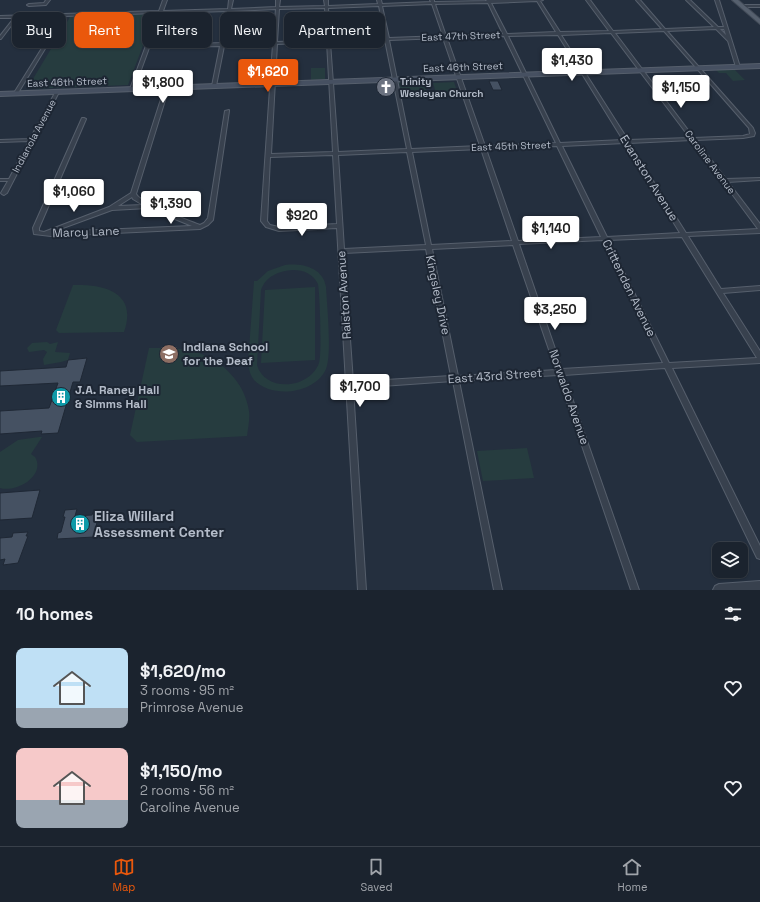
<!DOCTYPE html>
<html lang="en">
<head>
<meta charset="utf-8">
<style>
  body { margin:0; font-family:"Space Grotesk",sans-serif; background:#242b36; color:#f1f3f6; height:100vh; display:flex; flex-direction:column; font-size:15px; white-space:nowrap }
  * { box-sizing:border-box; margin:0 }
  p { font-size:13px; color:#a0a4aa }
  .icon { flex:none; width:22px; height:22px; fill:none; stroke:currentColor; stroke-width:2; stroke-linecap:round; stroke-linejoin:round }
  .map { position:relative; height:590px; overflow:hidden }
  .drawer { display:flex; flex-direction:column; background:#1b232e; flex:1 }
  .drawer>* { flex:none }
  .banner { position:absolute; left:12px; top:12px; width:400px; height:36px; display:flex; gap:8px }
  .fabs { position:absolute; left:712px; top:542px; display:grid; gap:8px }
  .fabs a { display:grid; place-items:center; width:36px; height:36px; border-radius:8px; background:#1b232e; box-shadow:0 1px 3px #0004,0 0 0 1px #39404a; font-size:20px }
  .price { position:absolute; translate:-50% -34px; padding:0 9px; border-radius:4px; background:#fff; color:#222; font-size:13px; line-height:26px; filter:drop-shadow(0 1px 2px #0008) }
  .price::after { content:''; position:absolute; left:50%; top:24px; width:12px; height:9px; margin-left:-6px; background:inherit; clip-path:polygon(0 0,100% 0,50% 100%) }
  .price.on { background:#ea580c; color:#fff }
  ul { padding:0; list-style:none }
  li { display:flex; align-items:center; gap:12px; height:100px; padding:0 16px }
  li span { display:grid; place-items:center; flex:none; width:112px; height:80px; border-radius:8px; color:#555 }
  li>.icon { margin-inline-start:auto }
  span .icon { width:48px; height:48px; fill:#fffc; stroke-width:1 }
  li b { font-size:17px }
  h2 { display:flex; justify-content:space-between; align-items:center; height:48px; padding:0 16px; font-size:17px }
  .pill { padding:0 14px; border-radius:8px; background:#1b232e; box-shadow:0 1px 3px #0004,0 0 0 1px #39404a; font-size:14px; line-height:36px }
  .pill.on { background:#ea580c; color:#fff }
  .menu { display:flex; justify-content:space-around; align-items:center; height:56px; border-top:1px solid #39404a; background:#1b232e; font-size:11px; color:#a0a4aa }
  .menu a { display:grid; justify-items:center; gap:2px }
  .menu .on { color:#ea580c }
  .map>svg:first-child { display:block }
  .green { fill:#263c3f; fill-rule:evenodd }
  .building { fill:#455162; stroke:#1f2835 }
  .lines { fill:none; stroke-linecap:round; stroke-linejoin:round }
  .minor-casing { stroke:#565f6c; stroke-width:2 }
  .tertiary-casing { stroke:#565f6c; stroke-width:2 }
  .secondary-casing { stroke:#565f6c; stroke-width:2 }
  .primary-casing { stroke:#414a57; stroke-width:2 }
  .minor { fill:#38414e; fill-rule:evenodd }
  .tertiary { fill:#38414e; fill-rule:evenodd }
  .secondary { fill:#465061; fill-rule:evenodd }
  .primary { fill:#56606e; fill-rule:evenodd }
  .labels { text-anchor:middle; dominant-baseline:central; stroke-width:4; stroke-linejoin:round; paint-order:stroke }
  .far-street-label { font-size:10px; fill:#b4bcc9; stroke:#1d2633 }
  .far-poi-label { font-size:10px; font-weight:bold; fill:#b4bcc9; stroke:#1d2633; text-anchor:start }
  .street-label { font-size:12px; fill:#b4bcc9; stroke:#1d2633 }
  .poi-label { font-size:12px; font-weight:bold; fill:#b4bcc9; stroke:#1d2633; text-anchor:start }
  .near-poi-label { font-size:14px; font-weight:bold; fill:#b4bcc9; stroke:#1d2633; text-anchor:start }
</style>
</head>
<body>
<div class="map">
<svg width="760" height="590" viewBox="0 0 760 590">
  <rect width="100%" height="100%" fill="#242f3e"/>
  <!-- green -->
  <path class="green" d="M155,14L128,85L27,89L70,17Z
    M311,68H325V79L311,80Z
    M716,70H735L745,80L733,81L726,73H719Z
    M424,81L427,93L401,94L399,82Z
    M454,82L457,91L436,93L433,83Z
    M285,265C301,263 323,267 326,287C327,306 332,354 326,369C315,394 272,399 254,380C250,375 249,369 248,363L254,281H257L268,271ZM293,270C304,270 313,274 318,284C320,296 322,354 319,363C310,389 265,393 257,365L261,290C266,276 279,271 293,270Z
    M73,285C104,284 138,292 124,332L59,333L56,330Z
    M315,287V360L261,363L265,290Z
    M47,342L50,344L58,342L55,352L70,353L68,360L61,362L44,365L43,359L47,352L44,350L29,352L27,348L32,343Z
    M149,348C164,348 179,348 193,351C221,359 245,382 249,411C250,419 248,428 247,436L137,442L130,435Z
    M39,437H42L31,454L35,457C46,475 17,493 0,488V452L18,440Z
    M527,448L534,478L483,481L477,451Z"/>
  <!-- building -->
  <path class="building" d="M489,81H498L502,90H493Z
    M87,358L80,382H73L58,433L41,434L42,431L0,434V411L49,408L58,383L0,386V371L66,367L68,360Z
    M40,490L32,518L0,520V493Z
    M77,509L75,516L92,515L93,512H99L94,537L57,539L58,533L61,532L65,517H63L65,510Z
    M28,532L26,536H28L18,563L3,565L5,559L0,560V538L12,537L13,533Z"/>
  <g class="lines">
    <defs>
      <path id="minor" d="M46,0H50L46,5L29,6L27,5L29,4L44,3Z
        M163,0H167L163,11L228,9L229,0H233L231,9L276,7V0H280L279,7L325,6L324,0H328V6L378,4L377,0H381L382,4L431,2L430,0H434V2L487,1L486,0H543L540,1L560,32L609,31L586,0H590L613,31L662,29L636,0H640L665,29L714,27L686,0H690L718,27H724L715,0H719L740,67L739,68L736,67L728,41L716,29L667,31L753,128L755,133L754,136L743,138L696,140L726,179L760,178V180L728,182L760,224V233L688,236L721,289L760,286V290L723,293L760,351V363L672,368L760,546V559L757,558L665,368L564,375L639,590H631L558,375L459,381L502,590H494L453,381L353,388L366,590H358L337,228L279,231L266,227L261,221L273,44L224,46L216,86L214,87L212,86L220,46L149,48L134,89L132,90L130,89L158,13L65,16L18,93L16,94L14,93L62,16L17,18L1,39H0V36L14,18H0V16L159,11ZM537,1L556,32L507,34L491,3ZM488,3L503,34L446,36L435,4ZM432,4L443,36L389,38L382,6ZM379,6L385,38L330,40L328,8ZM325,8L327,40L277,42L279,9ZM276,9L273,42L224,43L231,11ZM227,11L221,43L150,46L162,13ZM720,29H724L726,35ZM664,31L749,128L750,134L743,136L694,138L615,33ZM611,33L690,138L628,140L561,35ZM558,35L623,140L560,143L508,36ZM504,36L556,143L485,146L447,38ZM443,38L480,146L411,149L389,40ZM385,40L407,149L338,152L330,42ZM327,42L333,152L271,154L277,44ZM692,140L758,229L686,233L629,143ZM625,143L680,233L607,237L562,146ZM557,146L601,237L518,241L486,149ZM481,149L512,241L431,245L412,152ZM407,152L426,245L344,249L338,155ZM333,155L337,224L279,227L270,225L267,221L270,157ZM682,237L757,358L669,363L608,240ZM603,240L663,363L562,369L519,244ZM513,245L556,370L458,376L432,249ZM426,249L451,376L353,382L344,253Z
        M742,5H760V7H741L740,6Z
        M162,87L165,88L163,94H164L168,87L171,88L169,94L166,97L136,194C141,204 188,220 200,225L204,223L208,218L225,111L229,110V111L213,220L208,225L200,229L51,236L34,234L33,228L82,118H84L86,119L39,228V231L44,232L109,207L131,193L162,96L159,94ZM132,197L133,199L143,205L118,206ZM148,208L192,226L52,232L112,210Z
        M56,91L59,92L7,193L4,195L2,194L1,193L8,181H0V179H9L29,141L0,142V140L30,139Z"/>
      <path id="tertiary" d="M760,581V590H713L715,586L719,584Z"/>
      <path id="secondary" d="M760,64V68L0,96V92Z"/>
      <path id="primary" d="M732,0H738L760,19V24Z"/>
    </defs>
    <!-- minor casing -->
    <use href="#minor" class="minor-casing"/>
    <!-- tertiary casing -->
    <use href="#tertiary" class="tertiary-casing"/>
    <!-- secondary casing -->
    <use href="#secondary" class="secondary-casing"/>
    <!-- primary casing -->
    <use href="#primary" class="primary-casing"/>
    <!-- minor -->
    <use href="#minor" class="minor"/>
    <!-- tertiary -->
    <use href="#tertiary" class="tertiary"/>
    <!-- secondary -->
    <use href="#secondary" class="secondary"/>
    <!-- primary -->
    <use href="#primary" class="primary"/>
  </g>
  <!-- icons -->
  <defs>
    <symbol id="church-disc" viewBox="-11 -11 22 22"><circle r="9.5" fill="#6b7280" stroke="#1d2633"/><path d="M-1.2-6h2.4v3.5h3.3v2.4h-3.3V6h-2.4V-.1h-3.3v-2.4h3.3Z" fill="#fff"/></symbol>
    <symbol id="school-disc" viewBox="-11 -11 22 22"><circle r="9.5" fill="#8d6e63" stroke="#1d2633"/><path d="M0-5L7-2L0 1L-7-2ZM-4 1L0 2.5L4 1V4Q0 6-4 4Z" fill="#fff"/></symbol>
    <symbol id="building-disc" viewBox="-11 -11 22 22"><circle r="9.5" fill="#0f9aa8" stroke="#1d2633"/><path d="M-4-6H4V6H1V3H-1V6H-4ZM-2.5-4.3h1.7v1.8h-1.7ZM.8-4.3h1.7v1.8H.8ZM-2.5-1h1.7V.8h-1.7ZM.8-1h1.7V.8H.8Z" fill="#fff"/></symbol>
  </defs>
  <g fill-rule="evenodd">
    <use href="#church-disc" x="375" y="76" width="22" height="22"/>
    <use href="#school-disc" x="158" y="343" width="22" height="22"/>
    <use href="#building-disc" x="50" y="386" width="22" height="22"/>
    <use href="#building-disc" x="69" y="513" width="22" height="22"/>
  </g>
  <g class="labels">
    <!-- far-street labels -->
    <g class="far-street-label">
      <text transform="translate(461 36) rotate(-2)">East 47th Street</text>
      <text transform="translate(463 67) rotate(-2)">East 46th Street</text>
      <text transform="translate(67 82) rotate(-2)">East 46th Street</text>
      <text transform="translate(34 136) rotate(-62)">Indianola Avenue</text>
      <text transform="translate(511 146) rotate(-2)">East 45th Street</text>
      <text transform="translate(710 162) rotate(53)">Caroline Avenue</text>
    </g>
    <!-- far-poi labels -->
    <g class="far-poi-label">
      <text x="400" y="81">Trinity<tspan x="400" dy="12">Wesleyan Church</tspan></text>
    </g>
    <!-- street labels -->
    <g class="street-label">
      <text transform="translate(649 178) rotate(58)">Evanston Avenue</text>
      <text transform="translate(86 232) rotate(-2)">Marcy Lane</text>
      <text transform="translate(629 288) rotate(64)">Crittenden Avenue</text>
      <text transform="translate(344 295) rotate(-94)">Ralston Avenue</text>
      <text transform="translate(438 295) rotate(78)">Kingsley Drive</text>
      <text transform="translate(495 376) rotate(-4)">East 43rd Street</text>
      <text transform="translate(569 397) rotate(71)">Norwaldo Avenue</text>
    </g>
    <!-- poi labels -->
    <g class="poi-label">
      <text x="183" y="347">Indiana School<tspan x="183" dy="14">for the Deaf</tspan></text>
      <text x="75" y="390">J.A. Raney Hall<tspan x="75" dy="14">&amp; Simms Hall</tspan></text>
    </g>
    <!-- near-poi labels -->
    <g class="near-poi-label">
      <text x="94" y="516">Eliza Willard<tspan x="94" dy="16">Assessment Center</tspan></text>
    </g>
  </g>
</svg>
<div class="fabs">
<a><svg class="icon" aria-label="layers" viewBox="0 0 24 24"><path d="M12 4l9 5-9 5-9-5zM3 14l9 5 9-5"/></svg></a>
</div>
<b class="price" style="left:572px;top:82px">$1,430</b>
<b class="price on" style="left:268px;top:93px">$1,620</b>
<b class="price" style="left:163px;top:104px">$1,800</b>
<b class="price" style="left:681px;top:109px">$1,150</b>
<b class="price" style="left:74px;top:213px">$1,060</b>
<b class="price" style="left:171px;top:225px">$1,390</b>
<b class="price" style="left:302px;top:237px">$920</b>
<b class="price" style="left:551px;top:250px">$1,140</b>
<b class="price" style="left:555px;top:331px">$3,250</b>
<b class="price" style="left:360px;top:408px">$1,700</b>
<div class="banner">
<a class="pill">Buy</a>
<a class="pill on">Rent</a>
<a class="pill">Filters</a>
<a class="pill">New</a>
<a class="pill">Apartment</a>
</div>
</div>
<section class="drawer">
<h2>10 homes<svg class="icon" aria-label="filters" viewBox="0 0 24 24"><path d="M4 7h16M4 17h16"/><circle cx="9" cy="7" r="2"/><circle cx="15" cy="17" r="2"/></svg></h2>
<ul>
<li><span style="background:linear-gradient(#bfe0f5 75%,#9aa5b1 0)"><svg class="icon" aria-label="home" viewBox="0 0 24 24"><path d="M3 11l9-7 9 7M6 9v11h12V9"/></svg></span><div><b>$1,620/mo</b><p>3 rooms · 95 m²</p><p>Primrose Avenue</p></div><svg class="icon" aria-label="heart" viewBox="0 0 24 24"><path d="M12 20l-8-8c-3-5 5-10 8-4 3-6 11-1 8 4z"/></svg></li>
<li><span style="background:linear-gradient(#f6c9c9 65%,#9aa5b1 0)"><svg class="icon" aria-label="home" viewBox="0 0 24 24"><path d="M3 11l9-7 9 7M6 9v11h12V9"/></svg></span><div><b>$1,150/mo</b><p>2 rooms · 56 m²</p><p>Caroline Avenue</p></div><svg class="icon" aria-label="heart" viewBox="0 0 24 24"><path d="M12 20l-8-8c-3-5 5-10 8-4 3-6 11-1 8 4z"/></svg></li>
</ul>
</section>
<nav class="menu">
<a class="on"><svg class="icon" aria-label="map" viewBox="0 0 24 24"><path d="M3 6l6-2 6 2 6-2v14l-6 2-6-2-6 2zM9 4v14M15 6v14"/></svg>Map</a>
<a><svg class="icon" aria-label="saved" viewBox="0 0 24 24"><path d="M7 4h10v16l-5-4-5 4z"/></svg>Saved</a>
<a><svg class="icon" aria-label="home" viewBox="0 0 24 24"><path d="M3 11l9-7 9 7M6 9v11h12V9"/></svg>Home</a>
</nav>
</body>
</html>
